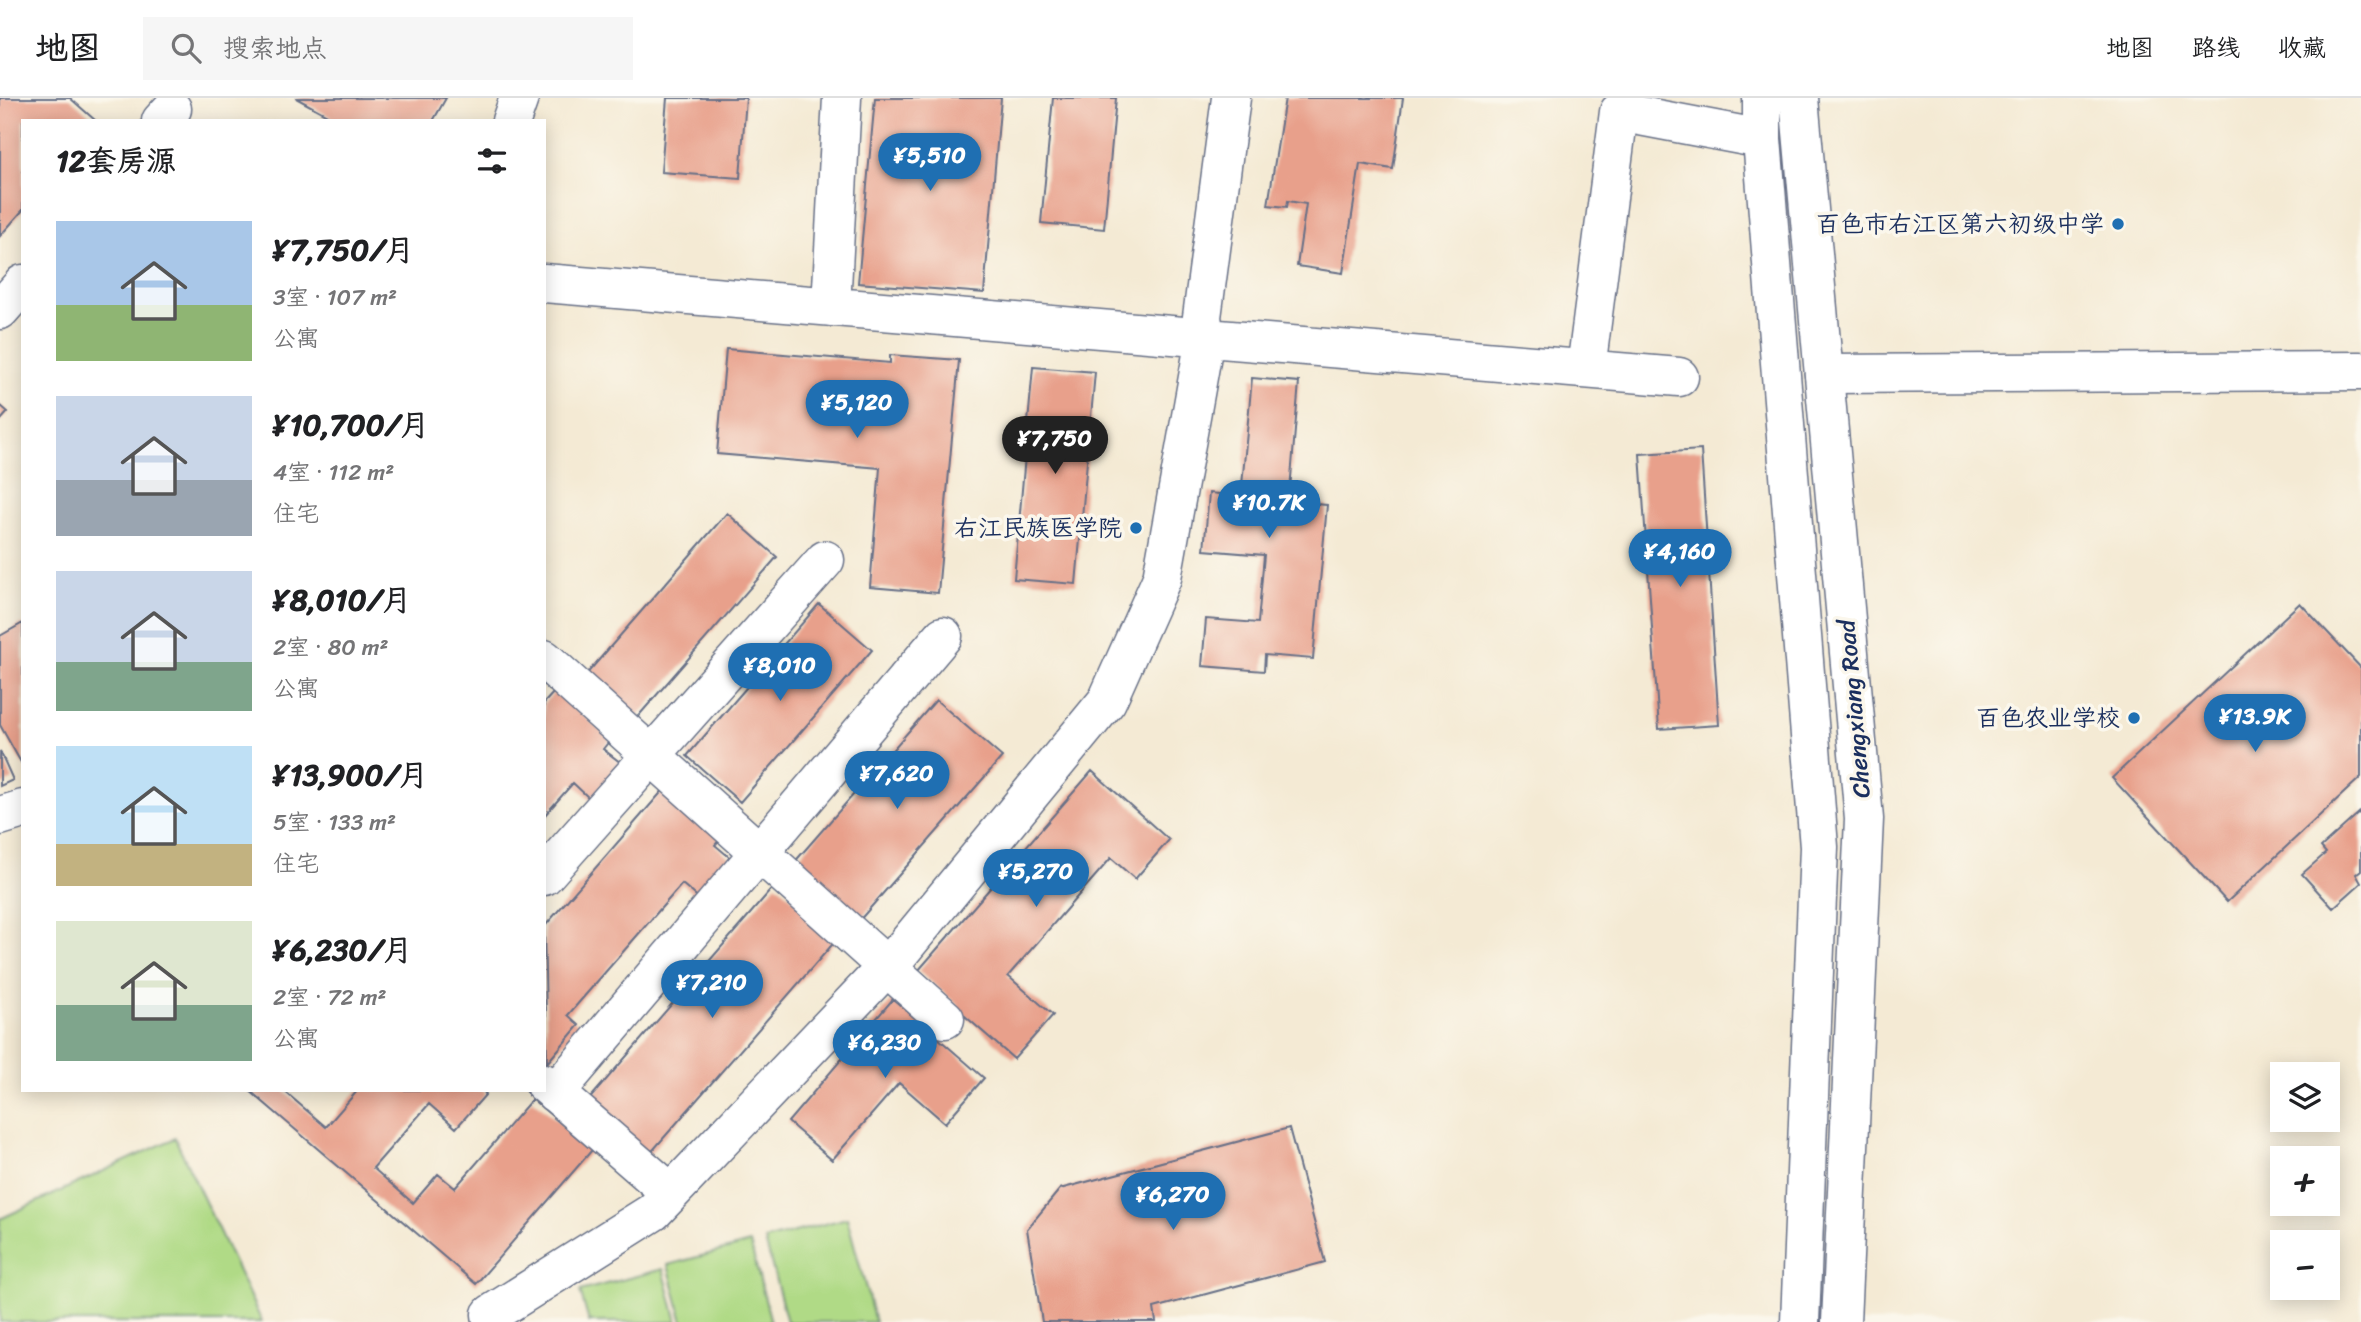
<!DOCTYPE html>
<html lang="zh">
<head>
<meta charset="utf-8">
<style>
  body { margin:0; font-family:Sriracha,"LXGW WenKai TC",sans-serif; background:#f6f6f6; color:#202124; height:100vh; display:flex; flex-direction:column; font-size:26px; white-space:nowrap }
  * { box-sizing:border-box; margin:0 }
  p { font-size:23px; color:#757577 }
  .icon { flex:none; width:38px; height:38px; fill:none; stroke:currentColor; stroke-width:2; stroke-linecap:round; stroke-linejoin:round }
  .map { position:relative; flex:1; overflow:hidden }
  .sheet { position:absolute; left:21px; top:21px; width:525px; height:973px; display:flex; flex-direction:column; background:#fff; border-radius:0px; box-shadow:0 4px 18px #0003 }
  .sheet>* { flex:none }
  .controls { position:absolute; left:2270px; top:964px; display:grid; gap:14px }
  .controls a { display:grid; place-items:center; width:70px; height:70px; border-radius:0px; background:#fff; box-shadow:0 4px 18px #0003; font-size:35px }
  .price { position:absolute; translate:-50% -60px; padding:0 16px; border-radius:24px; background:#1f6fb2; color:#fff; font-size:23px; line-height:46px; filter:drop-shadow(0 2px 4px #0008) }
  .price::after { content:''; position:absolute; left:50%; top:42px; width:21px; height:16px; margin-left:-10px; background:inherit; clip-path:polygon(0 0,100% 0,50% 100%) }
  .price.active { background:#222; color:#fff }
  ul { padding:0; list-style:none }
  li { display:flex; align-items:center; gap:21px; height:175px; padding:0 35px }
  li span { display:grid; place-items:center; flex:none; width:196px; height:140px; border-radius:0px; color:#555 }
  li>.icon { margin-inline-start:auto }
  span .icon { width:84px; height:84px; fill:#fffc; stroke-width:1 }
  li b { font-size:30px }
  h2 { display:flex; justify-content:space-between; align-items:center; height:84px; padding:0 35px; font-size:30px }
  header { display:flex; align-items:center; gap:42px; box-sizing:border-box; height:98px; padding:0 35px; background:#fff; border-bottom:2px solid #e0e0e0 }
  header strong { font-size:33px }
  nav { display:flex; gap:38px; margin-inline-start:auto; font-size:24px }
  .search { width:490px; height:63px; background:#f6f6f6; display:flex; align-items:center; gap:18px; box-sizing:border-box; padding:0 24px; border-radius:0px; color:#757577; font-size:26px }
  .map>svg:first-child { display:block }
  .green { fill:#b0da86; stroke:#668472; stroke-width:2 }
  .building { fill:#e8a08b }
  .lines { fill:none; stroke-linecap:round; stroke-linejoin:round }
  .minor-casing { stroke:#677087; stroke-width:41 }
  .major-casing { stroke:#677087; stroke-width:41 }
  .minor { stroke:#fff; stroke-width:38 }
  .major { stroke:#fff; stroke-width:38 }
  .poi-dot { fill:#1f6fb2; stroke:#fbf7ec; stroke-width:2.5 }
  .labels { text-anchor:middle; dominant-baseline:central; stroke-width:7; stroke-linejoin:round; paint-order:stroke }
  .poi-label { font-size:24px; fill:#1b2f5e; stroke:#fbf7ec; text-anchor:end }
  .street-label { font-size:24px; fill:#1b2f5e; stroke:#fbf7ec }
</style>
</head>
<body>
<header>
<strong>地图</strong>
<div class="search"><svg class="icon" aria-label="search" viewBox="0 0 24 24"><circle cx="10" cy="10" r="6"/><path d="M15 15l6 6"/></svg>搜索地点</div>
<nav><a>地图</a><a>路线</a><a>收藏</a></nav>
</header>
<div class="map">
<svg width="2361" height="1224" viewBox="0 0 2361 1224">
  <rect width="100%" height="100%" fill="#fbf7ec"/>
  <filter id="ink" filterUnits="userSpaceOnUse"><feTurbulence type="fractalNoise" baseFrequency=".0143" numOctaves="2"/><feDisplacementMap in="SourceGraphic" scale="14" xChannelSelector="R" yChannelSelector="G"/><feConvolveMatrix kernelMatrix="1 2 1 2 8 2 1 2 1" color-interpolation-filters="sRGB"/></filter>
  <filter id="wash" filterUnits="userSpaceOnUse"><feTurbulence type="fractalNoise" baseFrequency=".00686" numOctaves="4" result="noise"/><feDisplacementMap in="SourceGraphic" scale="28" xChannelSelector="R" yChannelSelector="G"/><feGaussianBlur stdDeviation="1.57" result="paint"/><feColorMatrix in="noise" values="0 0 0 0 0 0 0 0 0 0 0 0 0 0 0 0 0 1.4 0 .05"/><feComposite in="paint" operator="in"/></filter>
  <g filter="url(#wash)">
    <rect width="100%" height="100%" fill="#f4ead4"/>
    <!-- green -->
    <path class="green" d="M175,1040L262,1224H0V1121Z
      M847,1120L875,1224H787L765,1142Z
      M750,1145L771,1224H683L668,1167Z
      M663,1171L677,1224H589L580,1193Z"/>
    <g id="blocks">
      <!-- building -->
      <path class="building" d="M0,0H70L96,23H23V112L0,138Z
        M296,0H446L433,23H338Z
        M667,0H746L740,80L661,74Z
        M875,0H1001L984,195L858,185Z
        M1053,0H1116L1104,131L1041,125Z
        M1285,0H1403L1393,71L1360,66L1343,175L1297,168L1306,106L1288,103L1287,109L1268,107Z
        M726,251L890,265V257L959,262L938,495L870,489L880,370L717,356Z
        M1033,269L1095,274L1076,486L1014,481Z
        M1252,280L1299,284L1289,404L1327,407L1313,561L1265,557L1264,573L1202,568L1206,521L1258,525L1264,457L1204,452L1209,395L1241,398Z
        M0,307L8,314L0,323Z
        M1701,352L1719,627L1659,631L1640,356Z
        M727,415L777,459L634,623L584,579Z
        M2300,505L2361,570V679L2227,804L2112,680Z
        M819,506L872,552L740,704L687,658Z
        M23,525V668L0,627V538Z
        M555,593L611,641L603,651L621,665L590,701L573,685L544,718V605Z
        M936,602L1002,659L858,824L792,767Z
        M0,653L13,682L0,688Z
        M1092,673L1169,742L1135,781L1111,760L1008,878L1053,917L1014,961L957,911L959,908L918,873Z
        M665,690L722,739L715,747L734,763L700,801L682,786L568,917L579,927L547,965L544,829Z
        M2361,713V772L2356,776L2361,785L2333,810L2302,776L2326,755L2321,749Z
        M776,786L838,840L647,1059L586,1005Z
        M893,901L984,980L945,1025L899,985L832,1062L788,1024Z
        M249,992H283L326,1029L358,992H482L486,996L456,1030L429,1006L373,1070L413,1105L438,1076L455,1090L532,1001L592,1052L476,1186Z
        M1289,1030L1325,1164L1154,1210L1156,1224H1042L1027,1131L1060,1091Z"/>
    </g>
  </g>
  <g filter="url(#ink)">
    <use href="#blocks" fill-opacity="0" stroke="#677087" stroke-width="2"/>
    <g class="lines">
      <defs>
        <path id="minor" d="M161,23L172,11
          M511,23L519,0
          M544,185L1679,279
          M831,209L842,0
          M0,212L23,186
          M1586,271L1619,14L1762,41
          M1824,276L2361,273
          M544,561L945,921
          M0,718L23,711
          M544,778L825,462
          M544,985L671,1095
          M555,995L943,538
          M492,1224L491,1216L653,1114L897,858L1107,603L1162,480L1205,240L1202,219L1231,0"/>
        <path id="major" d="M1762,0V41L1819,749L1800,1224
          M1799,0L1864,721L1841,1224"/>
      </defs>
      <!-- minor casing -->
      <use href="#minor" class="minor-casing"/>
      <!-- major casing -->
      <use href="#major" class="major-casing"/>
      <!-- minor -->
      <use href="#minor" class="minor"/>
      <!-- major -->
      <use href="#major" class="major"/>
    </g>
  </g>
  <!-- markers -->
  <g class="poi-dot">
    <circle cx="2118" cy="126" r="7"/>
    <circle cx="1136" cy="430" r="7"/>
    <circle cx="2134" cy="620" r="7"/>
  </g>
  <g class="labels">
    <!-- poi labels -->
    <g class="poi-label">
      <text x="2104" y="126">百色市右江区第六初级中学</text>
      <text x="1122" y="430">右江民族医学院</text>
      <text x="2120" y="620">百色农业学校</text>
    </g>
    <!-- street labels -->
    <g class="street-label">
      <text transform="translate(1854 611) rotate(-95)">Chengxiang Road</text>
    </g>
  </g>
</svg>
<div class="controls">
<a><svg class="icon" aria-label="layers" viewBox="0 0 24 24"><path d="M12 4l9 5-9 5-9-5zM3 14l9 5 9-5"/></svg></a>
<a>+</a>
<a>−</a>
</div>
<b class="price" style="left:930px;top:95px">¥5,510</b>
<b class="price" style="left:857px;top:342px">¥5,120</b>
<b class="price active" style="left:1055px;top:378px">¥7,750</b>
<b class="price" style="left:1269px;top:442px">¥10.7K</b>
<b class="price" style="left:1680px;top:491px">¥4,160</b>
<b class="price" style="left:780px;top:605px">¥8,010</b>
<b class="price" style="left:2255px;top:656px">¥13.9K</b>
<b class="price" style="left:897px;top:713px">¥7,620</b>
<b class="price" style="left:1036px;top:811px">¥5,270</b>
<b class="price" style="left:712px;top:922px">¥7,210</b>
<b class="price" style="left:885px;top:982px">¥6,230</b>
<b class="price" style="left:1173px;top:1134px">¥6,270</b>
<section class="sheet">
<h2>12套房源<svg class="icon" aria-label="filters" viewBox="0 0 24 24"><path d="M4 7h16M4 17h16"/><circle cx="9" cy="7" r="2"/><circle cx="15" cy="17" r="2"/></svg></h2>
<ul>
<li><span style="background:linear-gradient(#a9c7e8 60%,#8fb573 0)"><svg class="icon" aria-label="home" viewBox="0 0 24 24"><path d="M3 11l9-7 9 7M6 9v11h12V9"/></svg></span><div><b>¥7,750/月</b><p>3室 · 107 m²</p><p>公寓</p></div></li>
<li><span style="background:linear-gradient(#c9d6e8 60%,#9aa5b1 0)"><svg class="icon" aria-label="home" viewBox="0 0 24 24"><path d="M3 11l9-7 9 7M6 9v11h12V9"/></svg></span><div><b>¥10,700/月</b><p>4室 · 112 m²</p><p>住宅</p></div></li>
<li><span style="background:linear-gradient(#c9d6e8 65%,#7fa58c 0)"><svg class="icon" aria-label="home" viewBox="0 0 24 24"><path d="M3 11l9-7 9 7M6 9v11h12V9"/></svg></span><div><b>¥8,010/月</b><p>2室 · 80 m²</p><p>公寓</p></div></li>
<li><span style="background:linear-gradient(#bfe0f5 70%,#c2b280 0)"><svg class="icon" aria-label="home" viewBox="0 0 24 24"><path d="M3 11l9-7 9 7M6 9v11h12V9"/></svg></span><div><b>¥13,900/月</b><p>5室 · 133 m²</p><p>住宅</p></div></li>
<li><span style="background:linear-gradient(#dfe7d0 60%,#7fa58c 0)"><svg class="icon" aria-label="home" viewBox="0 0 24 24"><path d="M3 11l9-7 9 7M6 9v11h12V9"/></svg></span><div><b>¥6,230/月</b><p>2室 · 72 m²</p><p>公寓</p></div></li>
</ul>
</section>
</div>
</body>
</html>
